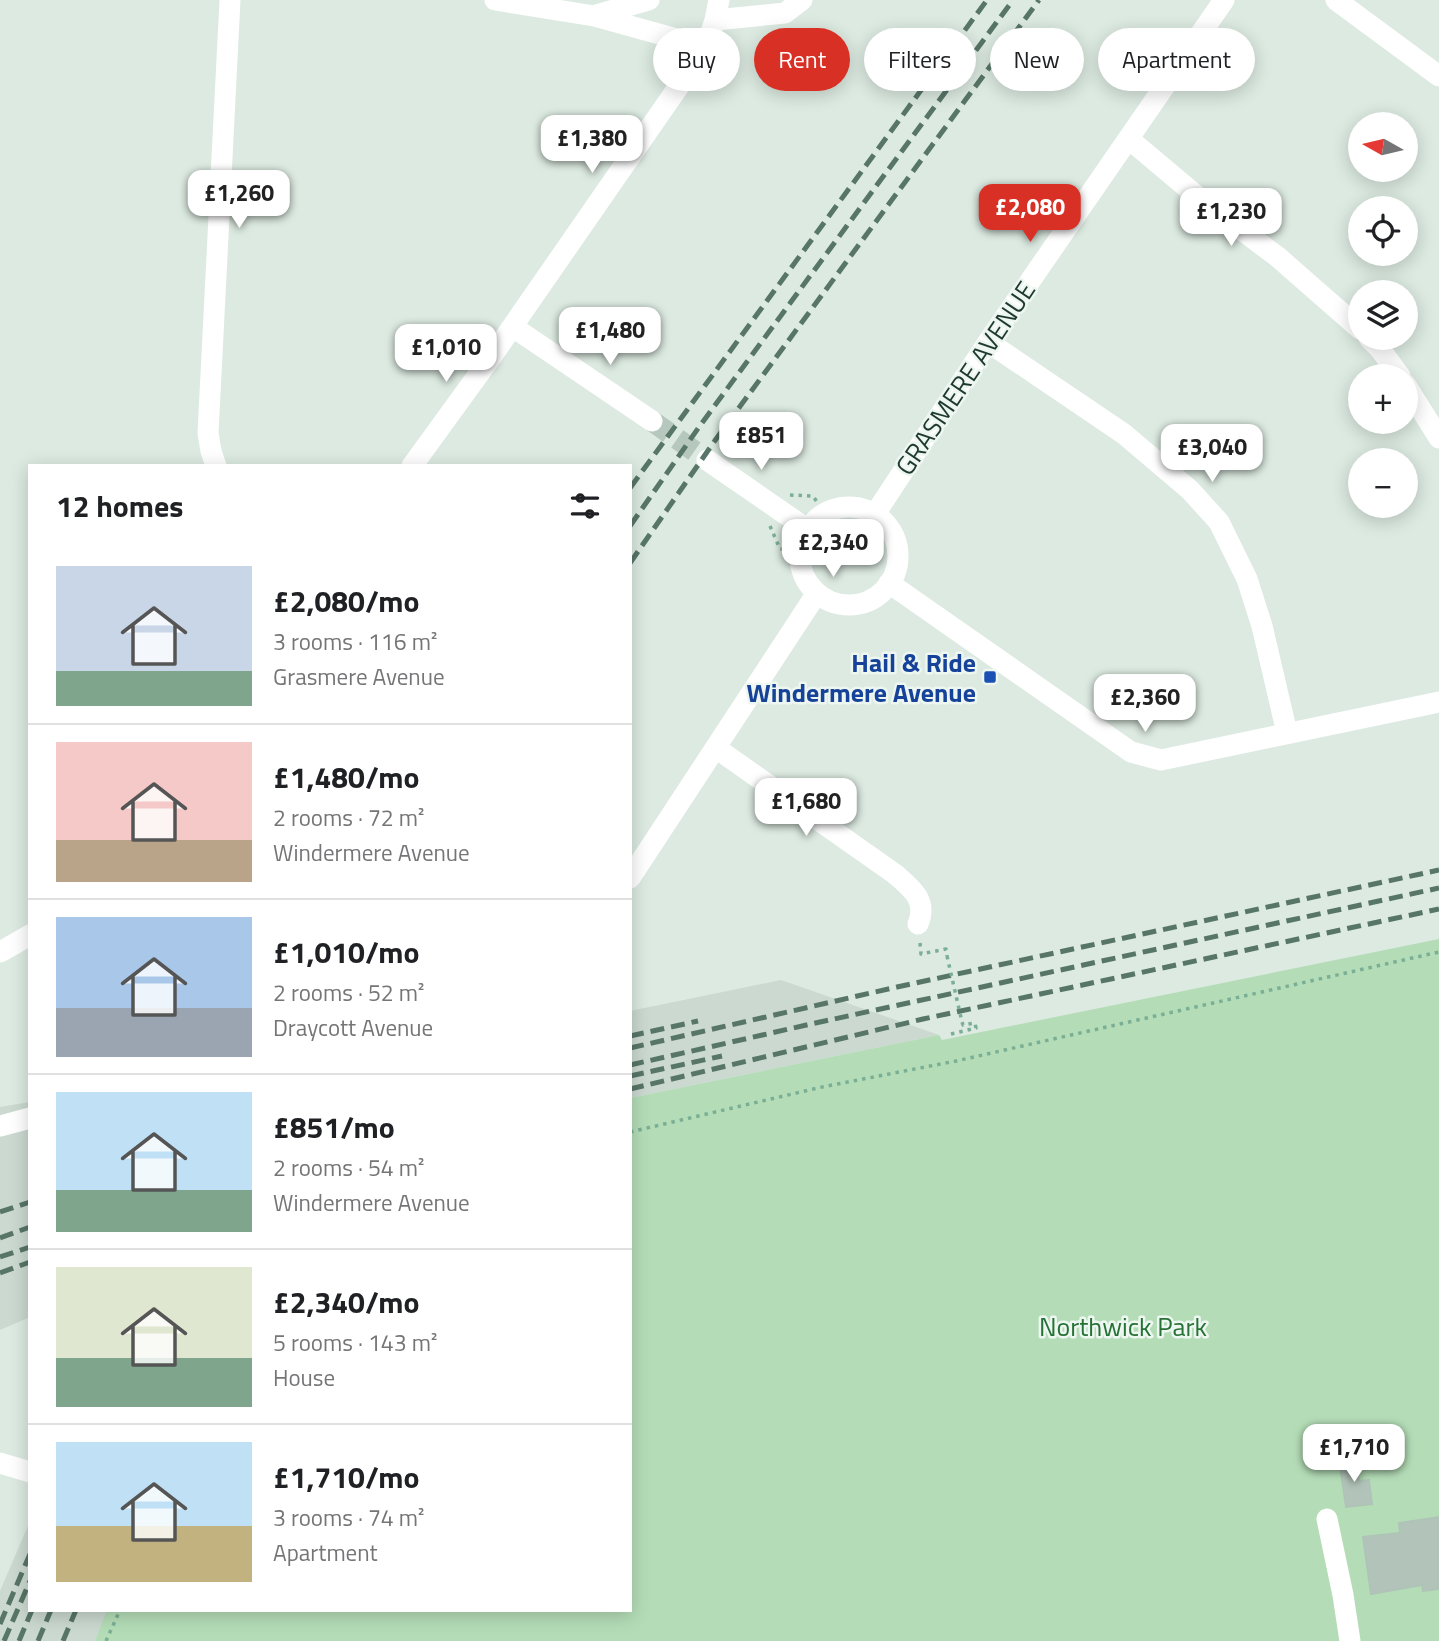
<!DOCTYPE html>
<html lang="en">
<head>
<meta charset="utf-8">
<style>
  body { margin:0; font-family:"Titillium Web",sans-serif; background:#f2f2f2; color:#202124; height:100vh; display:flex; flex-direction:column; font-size:26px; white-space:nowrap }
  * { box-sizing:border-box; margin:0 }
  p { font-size:23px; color:#757577 }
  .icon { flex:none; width:38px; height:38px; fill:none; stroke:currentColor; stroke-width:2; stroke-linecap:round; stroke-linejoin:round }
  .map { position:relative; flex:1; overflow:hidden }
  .drawer { position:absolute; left:28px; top:464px; width:604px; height:1148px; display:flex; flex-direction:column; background:#fff; border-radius:0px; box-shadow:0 4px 18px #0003 }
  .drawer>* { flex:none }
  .guide { position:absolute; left:653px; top:28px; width:665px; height:63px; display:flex; gap:14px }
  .needle { width:46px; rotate:278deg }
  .buttons { position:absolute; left:1348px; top:112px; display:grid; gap:14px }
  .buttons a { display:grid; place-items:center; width:70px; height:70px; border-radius:50%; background:#fff; box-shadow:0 4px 18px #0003; font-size:35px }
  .price { position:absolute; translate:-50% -60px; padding:0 16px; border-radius:14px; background:#fff; color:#222; font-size:23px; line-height:46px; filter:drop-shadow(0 2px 4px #0008) }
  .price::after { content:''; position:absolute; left:50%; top:42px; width:21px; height:16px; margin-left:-10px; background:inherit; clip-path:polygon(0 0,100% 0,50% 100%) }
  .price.selected { background:#d93025; color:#fff }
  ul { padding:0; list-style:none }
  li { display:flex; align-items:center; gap:21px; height:175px; padding:0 28px }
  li+li { border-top:2px solid #e0e0e0 }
  li span { display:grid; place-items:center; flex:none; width:196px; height:140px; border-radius:0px; color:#555 }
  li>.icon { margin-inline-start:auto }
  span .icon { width:84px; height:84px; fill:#fffc; stroke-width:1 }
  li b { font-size:30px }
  h2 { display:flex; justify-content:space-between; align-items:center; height:84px; padding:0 28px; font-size:30px }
  .chip { padding:0 24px; border-radius:32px; background:#fff; box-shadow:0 4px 18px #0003; font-size:24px; line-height:63px }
  .chip.selected { background:#d93025; color:#fff }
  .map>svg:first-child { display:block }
  .built { fill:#cbd9d0 }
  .green { fill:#b4ddb7 }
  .building { fill:#b2c4ba; stroke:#afc3b7; stroke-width:2 }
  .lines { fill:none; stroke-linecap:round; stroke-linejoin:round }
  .minor-tunnel { stroke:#b6c7bd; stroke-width:21; stroke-dasharray:21 10; stroke-linecap:butt }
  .path { stroke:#7baf95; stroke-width:3.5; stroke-dasharray:3.5 5; stroke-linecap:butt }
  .minor { stroke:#fff; stroke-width:21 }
  .rail { stroke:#587668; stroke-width:5; stroke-dasharray:14 7; stroke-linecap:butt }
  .path-bridge { stroke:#7baf95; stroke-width:3.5; stroke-dasharray:3.5 5; stroke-linecap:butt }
  .transit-dot { fill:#1a4fb4; stroke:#edf6f0; stroke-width:2.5 }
  .labels { text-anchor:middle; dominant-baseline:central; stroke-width:5; stroke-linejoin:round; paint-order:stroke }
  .street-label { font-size:26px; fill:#1e392d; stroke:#edf6f0 }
  .transit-label { font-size:26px; font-weight:bold; fill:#164399; stroke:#edf6f0; text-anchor:end }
  .park-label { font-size:26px; fill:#267235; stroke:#edf6f0 }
</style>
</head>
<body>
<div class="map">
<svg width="1439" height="1641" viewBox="0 0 1439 1641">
  <rect width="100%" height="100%" fill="#dceae1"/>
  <!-- built -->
  <path class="built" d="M781,980L939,1035L630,1098V1011Z
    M30,1102V1317L0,1330V1107Z
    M30,1521V1610H108L95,1641H0V1591Z"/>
  <!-- green -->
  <path class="green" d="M1439,939V1641H95L107,1610H630V1098L939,1035L942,1040Z"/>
  <!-- building -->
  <path class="building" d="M1355,1457L1359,1481L1369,1480L1372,1504L1346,1507L1339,1459Z
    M1439,1517V1589L1423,1591L1422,1585L1371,1594L1363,1537L1400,1533L1399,1523Z"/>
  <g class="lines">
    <!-- minor-tunnel -->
    <path class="minor-tunnel" d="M652,421L707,460"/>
    <!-- path -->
    <path class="path" d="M790,495L813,496L825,514
      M770,526L780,549L800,550
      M920,943L921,954L946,949L947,956
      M951,1034L976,1028L975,1023L963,1025L962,1022
      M630,1132L822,1087L956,1061L1439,952
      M106,1641L120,1610"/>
    <!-- minor -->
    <path class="minor" d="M495,0L594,16L706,47
      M1336,0L1439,76
      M596,15L649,0
      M715,20L785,13L802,0
      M1129,139L1198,197L1279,258L1360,329
      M513,327L652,421
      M1369,338L1380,349L1400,376
      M988,342L1124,434L1190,490L1219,522L1247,579L1262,626L1287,733
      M1405,384L1439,438
      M707,460L807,529
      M216,466L211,451L208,433L230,0
      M412,466L494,353L706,47L715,20L719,0
      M800 556a49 49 0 1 1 98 0a49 49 0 1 1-98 0Z
      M875,514L988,342L1224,0
      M889,583L1131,752L1161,760L1439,702
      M716,748L895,874C911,888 928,900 918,924
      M630,878L817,593
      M0,952L30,935
      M0,1126L30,1118
      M0,1463L30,1472
      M1327,1519L1343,1595L1350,1641"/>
    <!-- rail -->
    <path class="rail" d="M630,488L987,0
      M630,526L699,427L1013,0
      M630,563L716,439L1039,0
      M630,1036L698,1021
      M630,1048L897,987L1439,870
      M630,1065L811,1024L1439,888
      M630,1076L722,1056
      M630,1089L923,1019L1439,909
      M0,1212L30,1202
      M0,1238L30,1227
      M0,1257L30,1247
      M0,1273L30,1262
      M0,1624L30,1554
      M4,1641L30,1581
      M19,1641L32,1610
      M38,1641L51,1610
      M63,1641L76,1610"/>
    <!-- path-bridge -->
    <path class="path-bridge" d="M947,956L962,1022"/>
  </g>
  <!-- markers -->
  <rect class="transit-dot" x="983" y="670" width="14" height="14" rx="3.5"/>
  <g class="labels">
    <!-- street labels -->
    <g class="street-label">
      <text transform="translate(965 378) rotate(-56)">GRASMERE AVENUE</text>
    </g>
    <!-- transit labels -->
    <g class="transit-label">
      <text x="976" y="662">Hail &amp; Ride<tspan x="976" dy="30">Windermere Avenue</tspan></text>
    </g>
    <!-- park labels -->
    <g class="park-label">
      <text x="1123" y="1326">Northwick Park</text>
    </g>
  </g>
</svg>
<div class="buttons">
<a><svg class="needle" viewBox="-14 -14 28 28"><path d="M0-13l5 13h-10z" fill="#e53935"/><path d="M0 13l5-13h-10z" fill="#757577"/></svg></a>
<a><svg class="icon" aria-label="locate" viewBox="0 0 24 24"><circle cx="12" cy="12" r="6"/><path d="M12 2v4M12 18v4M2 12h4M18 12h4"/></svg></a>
<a><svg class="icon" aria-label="layers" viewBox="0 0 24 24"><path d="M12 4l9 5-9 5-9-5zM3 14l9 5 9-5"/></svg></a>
<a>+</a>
<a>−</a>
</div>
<b class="price" style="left:592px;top:175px">£1,380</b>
<b class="price" style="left:239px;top:230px">£1,260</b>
<b class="price selected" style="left:1030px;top:244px">£2,080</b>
<b class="price" style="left:1231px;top:248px">£1,230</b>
<b class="price" style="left:610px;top:367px">£1,480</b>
<b class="price" style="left:446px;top:384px">£1,010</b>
<b class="price" style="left:761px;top:472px">£851</b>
<b class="price" style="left:1212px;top:484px">£3,040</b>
<b class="price" style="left:833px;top:579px">£2,340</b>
<b class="price" style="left:1145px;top:734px">£2,360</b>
<b class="price" style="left:806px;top:838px">£1,680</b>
<b class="price" style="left:1354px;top:1484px">£1,710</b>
<div class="guide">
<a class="chip">Buy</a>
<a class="chip selected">Rent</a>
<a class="chip">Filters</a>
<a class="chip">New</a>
<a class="chip">Apartment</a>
</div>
<section class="drawer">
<h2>12 homes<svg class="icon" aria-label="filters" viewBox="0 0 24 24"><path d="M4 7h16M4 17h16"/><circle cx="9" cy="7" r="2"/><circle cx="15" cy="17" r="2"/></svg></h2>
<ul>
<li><span style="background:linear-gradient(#c9d6e8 75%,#7fa58c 0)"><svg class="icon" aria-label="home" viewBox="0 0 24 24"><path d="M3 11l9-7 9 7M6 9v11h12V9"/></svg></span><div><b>£2,080/mo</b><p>3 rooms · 116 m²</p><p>Grasmere Avenue</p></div></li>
<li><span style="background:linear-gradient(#f6c9c9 70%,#b9a48a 0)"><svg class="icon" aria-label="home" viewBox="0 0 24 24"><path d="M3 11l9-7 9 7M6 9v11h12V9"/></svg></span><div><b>£1,480/mo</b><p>2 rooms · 72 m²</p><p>Windermere Avenue</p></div></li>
<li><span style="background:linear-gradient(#a9c7e8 65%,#9aa5b1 0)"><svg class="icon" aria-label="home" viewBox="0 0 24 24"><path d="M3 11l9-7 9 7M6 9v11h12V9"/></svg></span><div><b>£1,010/mo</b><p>2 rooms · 52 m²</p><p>Draycott Avenue</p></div></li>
<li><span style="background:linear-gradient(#bfe0f5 70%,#7fa58c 0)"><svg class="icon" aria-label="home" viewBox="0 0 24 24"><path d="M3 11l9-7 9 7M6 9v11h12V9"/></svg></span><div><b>£851/mo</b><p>2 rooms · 54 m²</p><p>Windermere Avenue</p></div></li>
<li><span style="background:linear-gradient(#dfe7d0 65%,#7fa58c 0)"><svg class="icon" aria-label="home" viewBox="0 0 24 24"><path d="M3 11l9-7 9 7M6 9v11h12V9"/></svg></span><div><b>£2,340/mo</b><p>5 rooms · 143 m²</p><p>House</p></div></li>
<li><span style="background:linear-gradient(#bfe0f5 60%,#c2b280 0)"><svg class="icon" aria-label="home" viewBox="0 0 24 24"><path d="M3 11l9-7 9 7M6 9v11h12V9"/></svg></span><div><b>£1,710/mo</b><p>3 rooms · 74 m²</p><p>Apartment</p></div></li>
</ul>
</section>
</div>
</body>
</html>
